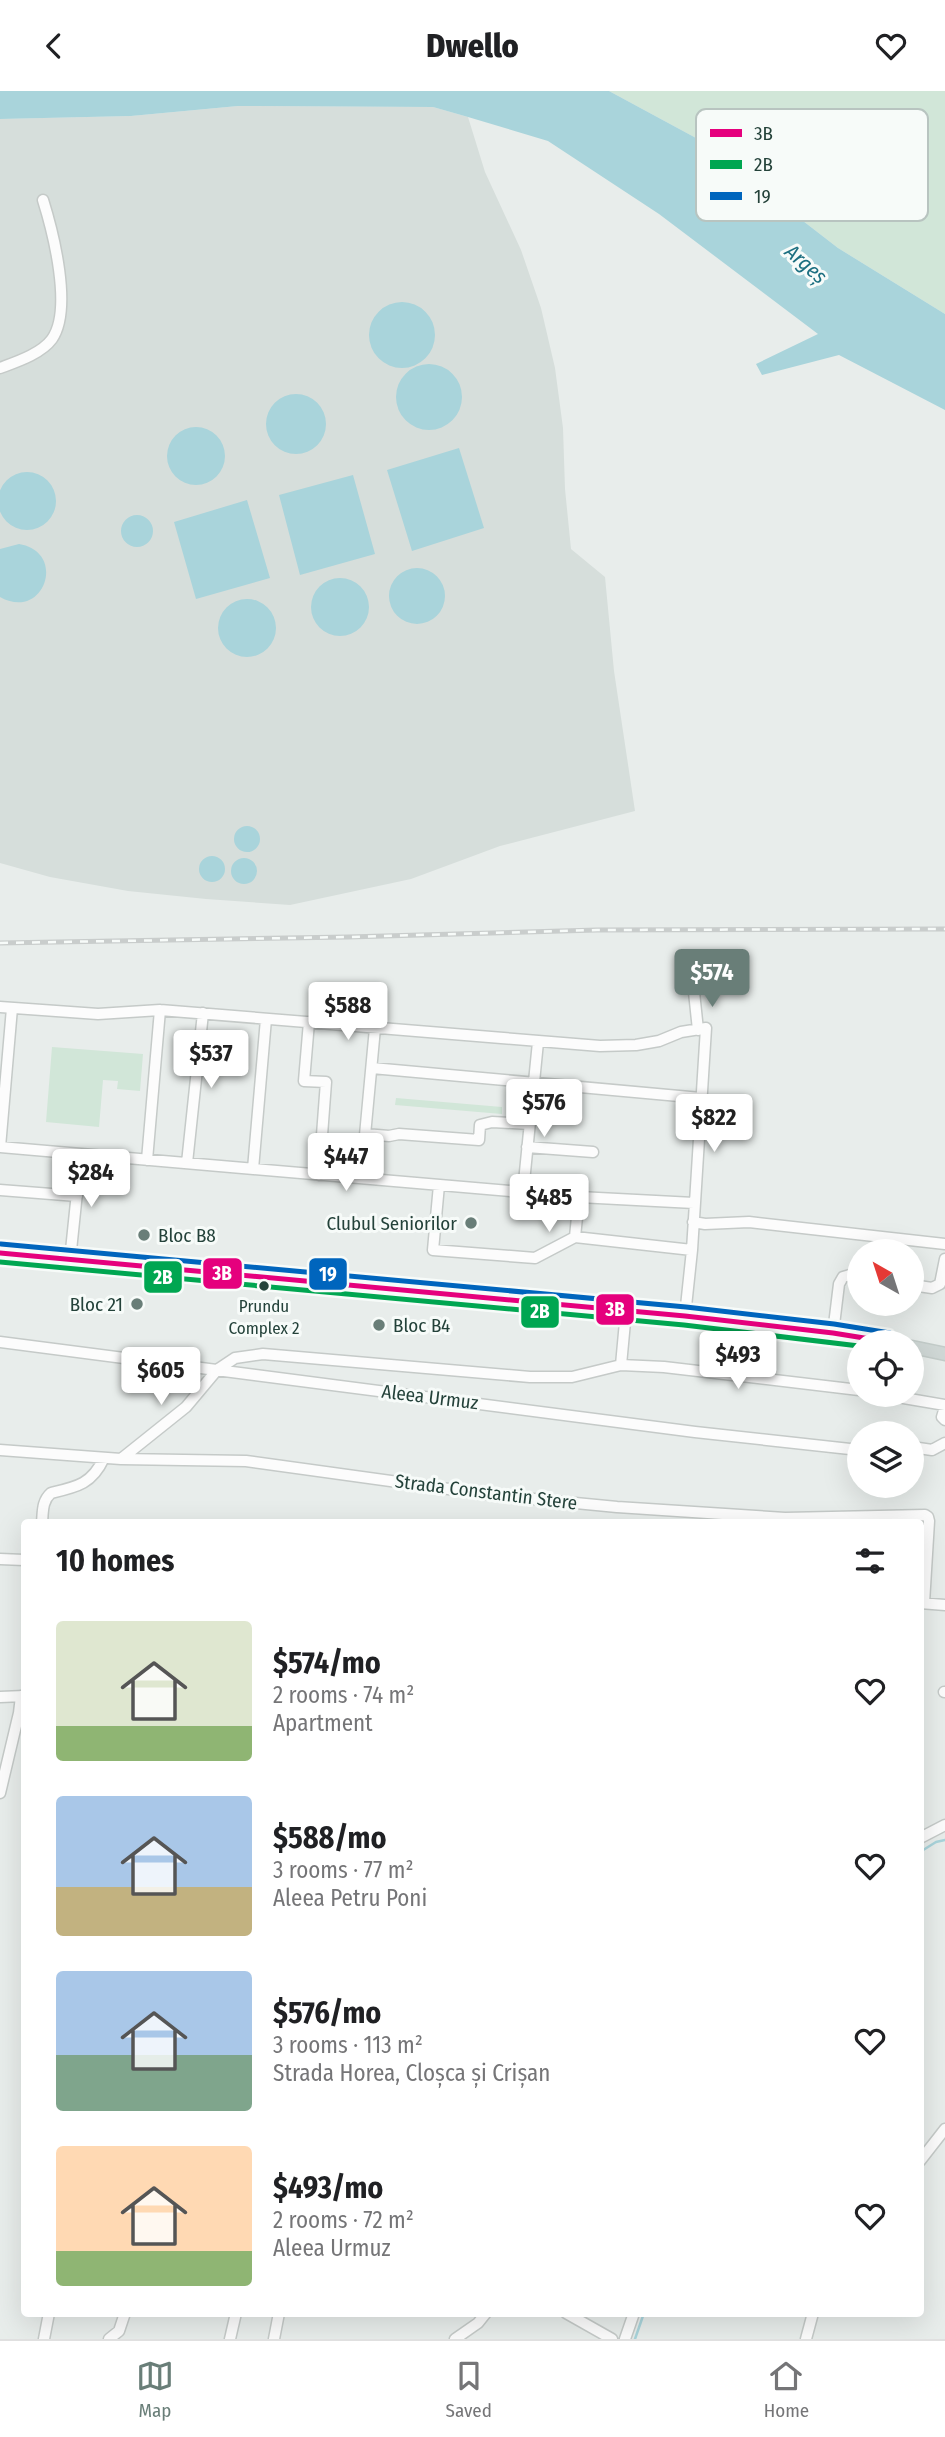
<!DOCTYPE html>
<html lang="en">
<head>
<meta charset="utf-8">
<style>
  body { margin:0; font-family:"Fira Sans Condensed",sans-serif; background:#f2f2f2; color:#202124; height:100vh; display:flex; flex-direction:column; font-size:26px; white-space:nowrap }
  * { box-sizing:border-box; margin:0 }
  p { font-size:23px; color:#757577 }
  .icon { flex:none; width:38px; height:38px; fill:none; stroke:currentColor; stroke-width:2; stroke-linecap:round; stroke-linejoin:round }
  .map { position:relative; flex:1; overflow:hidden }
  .panel { position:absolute; left:21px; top:1428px; width:903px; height:798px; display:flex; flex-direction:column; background:#fff; border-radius:7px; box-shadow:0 7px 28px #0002 }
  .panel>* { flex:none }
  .needle { width:46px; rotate:321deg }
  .buttons { position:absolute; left:847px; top:1148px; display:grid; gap:14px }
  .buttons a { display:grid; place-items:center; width:77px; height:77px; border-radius:50%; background:#fff; box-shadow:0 7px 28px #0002; font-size:35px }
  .price { position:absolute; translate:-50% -60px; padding:0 16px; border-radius:7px; background:#fff; color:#222; font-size:23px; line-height:46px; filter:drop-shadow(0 2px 4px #0008) }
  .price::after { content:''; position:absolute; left:50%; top:42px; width:21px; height:16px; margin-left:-10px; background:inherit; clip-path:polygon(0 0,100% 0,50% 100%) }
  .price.current { background:#697e78; color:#fff }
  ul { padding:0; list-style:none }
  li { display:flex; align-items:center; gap:21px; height:175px; padding:0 35px }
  li span { display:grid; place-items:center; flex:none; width:196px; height:140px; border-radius:7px; color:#555 }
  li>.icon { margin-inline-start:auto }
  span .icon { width:84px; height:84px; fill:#fffc; stroke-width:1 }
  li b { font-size:30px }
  h2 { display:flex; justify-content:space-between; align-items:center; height:84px; padding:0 35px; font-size:30px }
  header { display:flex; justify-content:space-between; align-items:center; height:91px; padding:0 35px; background:#fff; font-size:32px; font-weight:800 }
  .dock { display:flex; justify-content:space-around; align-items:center; height:98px; border-top:2px solid #e0e0e0; background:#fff; font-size:19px; color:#757577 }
  .dock a { display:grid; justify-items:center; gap:4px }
  .dock .current { color:#697e78 }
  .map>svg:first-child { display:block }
  .built { fill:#d6dedb }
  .green { fill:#d1e6d8 }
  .water { fill:#a9d4db }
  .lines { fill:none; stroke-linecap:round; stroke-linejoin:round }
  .stream { stroke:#a9d4db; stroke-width:2.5 }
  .minor-casing { stroke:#c5cac8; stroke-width:13 }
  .major-casing { stroke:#c3ccc9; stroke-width:15 }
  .minor { stroke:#fcfcfc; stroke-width:10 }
  .major { stroke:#cfd7d5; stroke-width:12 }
  .rail-casing { stroke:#c9cdcc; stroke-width:5 }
  .rail { stroke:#f7fbf9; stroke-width:2.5; stroke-dasharray:8; stroke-linecap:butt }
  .bus-1-casing { stroke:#f7fbf9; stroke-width:10 }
  .bus-2-casing { stroke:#f7fbf9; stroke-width:10 }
  .bus-3-casing { stroke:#f7fbf9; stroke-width:10 }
  .bus-1 { stroke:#e5007d; stroke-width:5 }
  .bus-2 { stroke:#00a651; stroke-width:5 }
  .bus-3 { stroke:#0065bd; stroke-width:5 }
  .poi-dot { fill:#697e78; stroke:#f7fbf9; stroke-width:2.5 }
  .bus-dot { fill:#24423a; stroke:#f7fbf9; stroke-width:2.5 }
  .labels { text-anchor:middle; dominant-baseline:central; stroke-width:6; stroke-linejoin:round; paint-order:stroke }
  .bus-label { font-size:17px; fill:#24423a; stroke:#f7fbf9 }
  .poi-label { font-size:19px; fill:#24423a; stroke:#f7fbf9; text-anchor:end }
  .street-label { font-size:19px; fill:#24423a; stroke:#f7fbf9 }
  .water-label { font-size:21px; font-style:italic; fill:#1c6f80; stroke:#f7fbf9 }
  .key { fill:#f7fbf9; stroke:#b8c4c0; stroke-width:2 }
  .key-label { font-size:19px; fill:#24423a }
  .line-badge { stroke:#f7fbf9; stroke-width:2.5 }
  .badge-label { font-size:19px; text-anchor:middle; font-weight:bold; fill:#fff }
</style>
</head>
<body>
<header><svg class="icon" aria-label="back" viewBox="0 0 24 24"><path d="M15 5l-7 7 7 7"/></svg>Dwello<svg class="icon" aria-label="heart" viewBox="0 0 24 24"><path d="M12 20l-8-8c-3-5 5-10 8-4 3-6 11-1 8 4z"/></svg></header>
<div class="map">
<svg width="945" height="2248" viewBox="0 0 945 2248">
  <rect width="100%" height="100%" fill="#e8edeb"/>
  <!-- built -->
  <path class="built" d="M238,15L433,16L468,26L485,81L521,159L541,217L555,277L563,337L565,398L571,458L605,486L614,580L635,720L500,755L411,788L290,814L206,808L128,800L50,786L0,772V28L131,25Z"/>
  <!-- green -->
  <path class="green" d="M609,0H945V223L838,157L696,47Z
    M52,956L143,963L140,1000L117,998L118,990L103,989L99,1036L46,1031Z
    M396,1007L502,1016V1023L395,1014Z"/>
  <!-- water -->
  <path class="water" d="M0,0H609L696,47L838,157L945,223V319L839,264L762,284L756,273L818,243L659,123L548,50L468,26L433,16L238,15L131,25L0,28Z
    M369 244a33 33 0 1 1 66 0a33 33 0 1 1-66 0Z
    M396 306a33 33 0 1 1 66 0a33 33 0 1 1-66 0Z
    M266 333a30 30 0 1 1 60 0a30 30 0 1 1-60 0Z
    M167 365a29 29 0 1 1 58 0a29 29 0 1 1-58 0Z
    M459,357L484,437L412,460L387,379Z
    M-2 410a29 29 0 1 1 58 0a29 29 0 1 1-58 0Z
    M353,384L375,463L300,484L279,404Z
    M247,409L270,487L196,508L174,431Z
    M121 440a16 16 0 1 1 32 0a16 16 0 1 1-32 0Z
    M19,453C68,461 44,531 0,506V458Z
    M389 505a28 28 0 1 1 56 0a28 28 0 1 1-56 0Z
    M311 516a29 29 0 1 1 58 0a29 29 0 1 1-58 0Z
    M218 537a29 29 0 1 1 58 0a29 29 0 1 1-58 0Z
    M234 748a13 13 0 1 1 26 0a13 13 0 1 1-26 0Z
    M199 778a13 13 0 1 1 26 0a13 13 0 1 1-26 0Z
    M231 780a13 13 0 1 1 26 0a13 13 0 1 1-26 0Z"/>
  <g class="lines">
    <!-- stream -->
    <path class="stream" d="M920,1761L936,1751L945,1749
      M635,2248L644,2222"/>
    <defs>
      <path id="minor" d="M0,277C16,271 41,263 52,248C73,218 53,141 43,109
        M694,901L698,939
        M0,916L98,923L160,919L600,955L636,954L659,950L681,941L706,937L692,1159L685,1225
        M309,931L304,990L326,991L319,1084
        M372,977L701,1007
        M365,1043L389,1045L399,1043L479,1049L480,1034L492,1031L530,1033
        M0,1056L579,1106L694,1112
        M0,1056L12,917
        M527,1056L593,1061
        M147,1069L160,919
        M187,1072L203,922
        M253,1078L266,928
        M361,1087L375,937
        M439,1094L433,1159L535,1167L575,1146L692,1159
        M0,1099L77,1105
        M523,1101L538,951
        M693,1131L705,1133L749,1131L945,1153
        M575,1146L579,1106
        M70,1169L81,1063
        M912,1194L932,1197L940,1193L945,1168
        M833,1242L839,1193L843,1186L850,1184L859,1185
        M0,1251L695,1341L859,1359
        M621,1274L664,1276L859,1299
        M886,1304L945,1314
        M945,1316L942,1326L945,1329
        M912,1356L932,1359L945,1352
        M0,1359L121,1368L246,1370L492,1404L617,1416L785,1427L925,1424L928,1426L929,1430L924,1512
        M121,1368L186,1316L217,1279L235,1267L263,1263L530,1286H572L621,1274L626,1220
        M42,1432C43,1420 42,1410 51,1402C77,1396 92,1393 104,1367
        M0,1468L24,1469
        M920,1512L945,1514
        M944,1601H945
        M0,1606L24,1605
        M0,1702L19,1622L21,1605
        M920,1747L945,1734
        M920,2070L945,2038
        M566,2222L612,2248
        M44,2248L49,2222
        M109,2248L119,2240L125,2222
        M230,2248L236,2222
        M274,2248L279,2222
        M455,2248L478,2232L486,2222
        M625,2248L634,2222
        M806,2248L813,2222"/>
      <path id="major" d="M0,1162L685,1225L833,1242L889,1251
        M912,1256L945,1263"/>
    </defs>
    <!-- minor casing -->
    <use href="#minor" class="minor-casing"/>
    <!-- major casing -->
    <use href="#major" class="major-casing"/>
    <!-- minor -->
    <use href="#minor" class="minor"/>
    <!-- major -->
    <use href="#major" class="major"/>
    <defs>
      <path id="rail" d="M0,852L348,846L597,839L945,838"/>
    </defs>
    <!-- rail casing -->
    <use href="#rail" class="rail-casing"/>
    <!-- rail -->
    <use href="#rail" class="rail"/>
    <defs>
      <path id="bus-1" d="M0,1162L685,1225L833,1242L889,1251"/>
      <path id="bus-2" d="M0,1171L684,1234L859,1255"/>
      <path id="bus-3" d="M1,1153L686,1216L834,1233L890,1242"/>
    </defs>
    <!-- bus-1 casing -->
    <use href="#bus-1" class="bus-1-casing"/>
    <!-- bus-2 casing -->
    <use href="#bus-2" class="bus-2-casing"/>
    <!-- bus-3 casing -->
    <use href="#bus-3" class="bus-3-casing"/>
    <!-- bus-1 -->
    <use href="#bus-1" class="bus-1"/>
    <!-- bus-2 -->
    <use href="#bus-2" class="bus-2"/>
    <!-- bus-3 -->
    <use href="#bus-3" class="bus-3"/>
  </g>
  <!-- markers -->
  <g class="poi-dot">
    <circle cx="471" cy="1132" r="7"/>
    <circle cx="144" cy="1144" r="7"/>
    <circle cx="137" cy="1213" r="7"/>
    <circle cx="379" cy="1234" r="7"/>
  </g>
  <circle class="bus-dot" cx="264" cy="1195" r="6"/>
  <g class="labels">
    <!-- bus labels -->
    <g class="bus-label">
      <text x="264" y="1215">Prundu<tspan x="264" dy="22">Complex 2</tspan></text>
    </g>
    <!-- poi labels -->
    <g class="poi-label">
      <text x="457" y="1132">Clubul Seniorilor</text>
      <text x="158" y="1144" text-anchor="start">Bloc B8</text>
      <text x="123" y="1213">Bloc 21</text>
      <text x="393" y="1234" text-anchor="start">Bloc B4</text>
    </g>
    <!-- street labels -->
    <g class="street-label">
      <text transform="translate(430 1306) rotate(7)">Aleea Urmuz</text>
      <text transform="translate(486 1401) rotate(7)">Strada Constantin Stere</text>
    </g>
    <!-- water labels -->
    <g class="water-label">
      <text transform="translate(806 173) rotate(41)">Argeș</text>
    </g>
  </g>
  <!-- legend -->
  <rect x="696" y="18" width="232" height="112" rx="10" class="key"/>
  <rect x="710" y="38" width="32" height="8" fill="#e5007d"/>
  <rect x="710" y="69" width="32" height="9" fill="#00a651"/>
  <rect x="710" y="101" width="32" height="8" fill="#0065bd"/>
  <g class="key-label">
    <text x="754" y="49">3B</text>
    <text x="754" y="80">2B</text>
    <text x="754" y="112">19</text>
  </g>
  <g class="line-badge">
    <rect x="202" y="1166" width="41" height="33" rx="7" fill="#e5007d"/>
    <rect x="308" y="1166" width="40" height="34" rx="7" fill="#0065bd"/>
    <rect x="143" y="1169" width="40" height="34" rx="7" fill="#00a651"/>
    <rect x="595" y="1202" width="40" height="33" rx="7" fill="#e5007d"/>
    <rect x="520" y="1204" width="40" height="34" rx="7" fill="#00a651"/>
  </g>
  <g class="badge-label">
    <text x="222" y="1189">3B</text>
    <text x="328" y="1190">19</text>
    <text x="163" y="1193">2B</text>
    <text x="615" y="1225">3B</text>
    <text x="540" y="1227">2B</text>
  </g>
</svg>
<div class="buttons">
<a><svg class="needle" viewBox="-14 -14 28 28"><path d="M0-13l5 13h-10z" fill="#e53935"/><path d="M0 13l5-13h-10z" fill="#757577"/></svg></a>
<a><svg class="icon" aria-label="locate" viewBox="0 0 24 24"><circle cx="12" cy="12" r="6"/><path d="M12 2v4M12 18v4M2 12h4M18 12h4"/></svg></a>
<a><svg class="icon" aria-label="layers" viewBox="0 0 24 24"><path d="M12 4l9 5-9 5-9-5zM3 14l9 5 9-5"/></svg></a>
</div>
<b class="price current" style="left:712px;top:918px">$574</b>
<b class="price" style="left:348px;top:951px">$588</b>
<b class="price" style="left:211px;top:999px">$537</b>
<b class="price" style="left:544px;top:1048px">$576</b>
<b class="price" style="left:714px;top:1063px">$822</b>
<b class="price" style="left:346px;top:1102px">$447</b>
<b class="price" style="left:91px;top:1118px">$284</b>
<b class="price" style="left:549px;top:1143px">$485</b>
<b class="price" style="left:738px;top:1300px">$493</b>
<b class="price" style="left:161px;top:1316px">$605</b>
<section class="panel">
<h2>10 homes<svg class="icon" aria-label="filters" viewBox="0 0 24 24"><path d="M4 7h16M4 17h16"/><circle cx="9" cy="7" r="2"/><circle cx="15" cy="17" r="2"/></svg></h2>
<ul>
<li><span style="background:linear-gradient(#dfe7d0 75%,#8fb573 0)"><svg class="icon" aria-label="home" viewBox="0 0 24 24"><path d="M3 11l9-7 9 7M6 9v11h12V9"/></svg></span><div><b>$574/mo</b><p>2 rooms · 74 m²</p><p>Apartment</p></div><svg class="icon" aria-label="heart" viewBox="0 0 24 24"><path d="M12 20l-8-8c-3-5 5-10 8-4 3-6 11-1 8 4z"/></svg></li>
<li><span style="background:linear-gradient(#a9c7e8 65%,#c2b280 0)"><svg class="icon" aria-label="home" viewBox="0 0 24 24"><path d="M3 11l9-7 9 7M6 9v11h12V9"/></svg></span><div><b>$588/mo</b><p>3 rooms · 77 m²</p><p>Aleea Petru Poni</p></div><svg class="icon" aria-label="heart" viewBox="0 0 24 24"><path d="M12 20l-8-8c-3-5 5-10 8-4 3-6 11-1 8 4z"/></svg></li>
<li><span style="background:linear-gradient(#a9c7e8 60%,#7fa58c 0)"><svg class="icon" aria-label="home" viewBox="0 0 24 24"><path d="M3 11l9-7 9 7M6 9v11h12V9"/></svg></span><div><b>$576/mo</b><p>3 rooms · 113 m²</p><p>Strada Horea, Cloșca și Crișan</p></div><svg class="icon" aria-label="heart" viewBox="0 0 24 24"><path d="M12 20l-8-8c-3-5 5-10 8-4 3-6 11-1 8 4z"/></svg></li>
<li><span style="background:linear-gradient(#ffd9b3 75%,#8fb573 0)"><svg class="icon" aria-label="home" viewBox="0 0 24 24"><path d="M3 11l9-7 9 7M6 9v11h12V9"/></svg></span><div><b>$493/mo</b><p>2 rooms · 72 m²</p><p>Aleea Urmuz</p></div><svg class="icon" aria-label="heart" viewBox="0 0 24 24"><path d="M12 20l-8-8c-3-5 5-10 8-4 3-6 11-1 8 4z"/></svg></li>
</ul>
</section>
</div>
<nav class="dock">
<a class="current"><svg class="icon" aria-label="map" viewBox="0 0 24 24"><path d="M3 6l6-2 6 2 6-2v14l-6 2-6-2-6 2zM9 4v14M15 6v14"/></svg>Map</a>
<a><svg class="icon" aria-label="saved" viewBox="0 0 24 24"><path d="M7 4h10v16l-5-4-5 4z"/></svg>Saved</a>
<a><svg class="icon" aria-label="home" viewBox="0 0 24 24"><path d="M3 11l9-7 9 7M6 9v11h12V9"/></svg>Home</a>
</nav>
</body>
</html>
